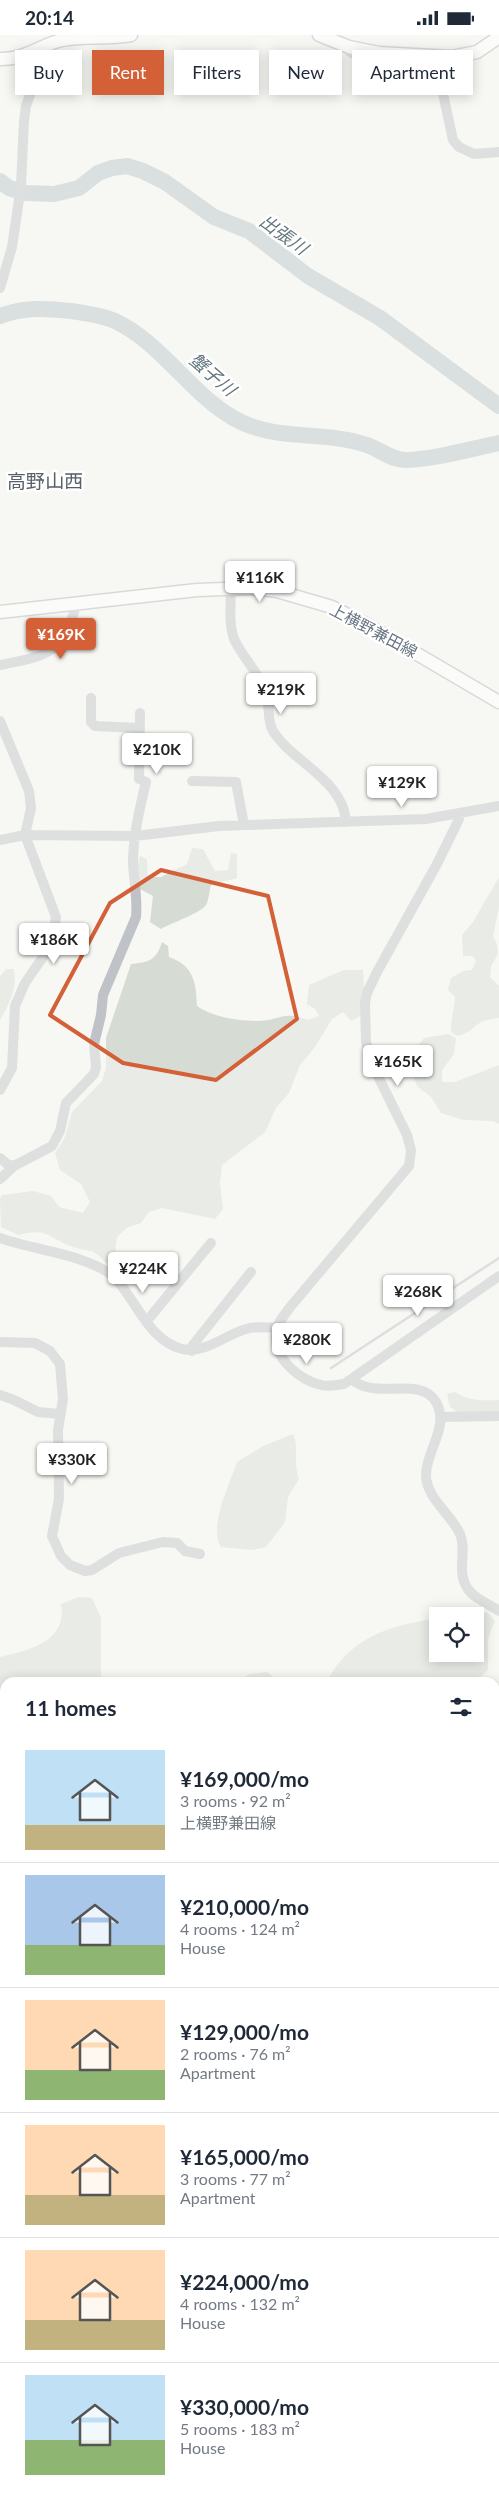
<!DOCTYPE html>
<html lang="en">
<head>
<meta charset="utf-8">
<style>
  body { margin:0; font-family:Lato,"Noto Sans JP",sans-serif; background:#f2f2f3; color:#1f2937; height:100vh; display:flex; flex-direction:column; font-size:19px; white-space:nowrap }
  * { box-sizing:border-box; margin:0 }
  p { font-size:16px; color:#747a83 }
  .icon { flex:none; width:28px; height:28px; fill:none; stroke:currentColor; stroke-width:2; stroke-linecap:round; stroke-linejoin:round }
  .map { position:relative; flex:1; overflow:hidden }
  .side { position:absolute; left:0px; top:1642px; width:500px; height:821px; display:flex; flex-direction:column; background:#fff; border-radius:15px 15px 0 0; box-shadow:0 2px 12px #0003 }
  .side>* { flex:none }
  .guide { position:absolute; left:15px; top:15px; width:470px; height:45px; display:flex; gap:10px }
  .controls { position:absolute; left:429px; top:1572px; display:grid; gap:10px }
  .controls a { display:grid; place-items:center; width:55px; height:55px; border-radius:0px; background:#fff; box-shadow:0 2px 12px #0003; font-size:25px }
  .price { position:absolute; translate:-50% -42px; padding:0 11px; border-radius:5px; background:#fff; color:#222; font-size:16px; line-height:32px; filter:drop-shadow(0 1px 2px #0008) }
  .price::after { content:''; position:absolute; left:50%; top:30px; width:15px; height:11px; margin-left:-8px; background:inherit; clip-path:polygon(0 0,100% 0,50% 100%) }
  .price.on { background:#d46038; color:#fff }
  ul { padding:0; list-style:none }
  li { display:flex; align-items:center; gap:15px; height:125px; padding:0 25px }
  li+li { border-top:1px solid #e0e1e3 }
  li span { display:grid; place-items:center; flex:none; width:140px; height:100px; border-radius:0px; color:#555 }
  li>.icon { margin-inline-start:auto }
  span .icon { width:60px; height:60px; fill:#fffc; stroke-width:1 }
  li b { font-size:21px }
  h2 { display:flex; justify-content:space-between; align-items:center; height:60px; padding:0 25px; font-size:21px }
  .chip { padding:0 18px; border-radius:0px; background:#fff; box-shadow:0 2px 12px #0003; font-size:18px; line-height:45px }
  .chip.on { background:#d46038; color:#fff }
  .status { display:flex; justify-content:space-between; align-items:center; height:35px; padding:0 25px; background:#fff; direction:ltr }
  .status svg { height:14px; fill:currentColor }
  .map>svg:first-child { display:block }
  .green { fill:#d6dbd4 }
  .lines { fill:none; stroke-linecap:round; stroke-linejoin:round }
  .stream { stroke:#b7c1c5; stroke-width:2.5 }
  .river { stroke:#b7c1c5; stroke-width:16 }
  .major-casing { stroke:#b2b6ba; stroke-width:15 }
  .minor { stroke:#bfc2c6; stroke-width:10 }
  .major { stroke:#fff; stroke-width:12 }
  .marked { fill:none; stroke:#d46038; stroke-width:4; stroke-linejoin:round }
  .labels { text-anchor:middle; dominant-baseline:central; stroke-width:5; stroke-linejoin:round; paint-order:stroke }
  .street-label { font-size:16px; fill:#697683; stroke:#fff }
  .water-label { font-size:18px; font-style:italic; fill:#64777f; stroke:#fff }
  .quarter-label { font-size:19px; fill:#566068; stroke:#fff }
</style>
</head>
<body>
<div class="status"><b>20:14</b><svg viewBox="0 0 49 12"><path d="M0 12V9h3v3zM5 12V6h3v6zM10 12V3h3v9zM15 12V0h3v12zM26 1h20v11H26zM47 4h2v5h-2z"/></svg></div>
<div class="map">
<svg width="499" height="2463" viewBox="0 0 499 2463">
  <rect width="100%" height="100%" fill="#f7f7f4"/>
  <!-- green -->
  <path class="green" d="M192,813L203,814L215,836L228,835L231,818L237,819V843L211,850C209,856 209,865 206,870C201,878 171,888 161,894L150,887L153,861L140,854L137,834L140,821L147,824L148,842H161L187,829Z
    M499,842V872L493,901L497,909L498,919L491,931L490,942L499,951V983C472,985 477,996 458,1001L451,997C450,985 455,974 455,962L448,955L451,943L463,936L472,935L476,926L473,921H463L462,900L473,887Z
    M162,907L168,911L169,922C194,931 196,947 197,971C212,982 239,986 258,986C280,986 282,975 308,985L319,981L315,974L307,969L309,950L344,935H363L364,952L360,981L351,986L343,977L332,984L315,1012L300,1030L289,1058L276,1073L265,1097L222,1130L220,1148L223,1174L215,1184L162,1173L149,1177L141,1188L128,1192L117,1202L114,1225L106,1228C91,1211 91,1218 73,1212C48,1203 48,1192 18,1200L1,1192L0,1164L2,1160L33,1156L51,1161L59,1172L83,1178L90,1167L81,1149L60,1135L55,1118L65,1102L72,1077L102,1046L106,1033V1003L131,929C149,927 156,926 162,907Z
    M6,934H14C17,953 10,968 0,985V941Z
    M448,999L456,1003L454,1019L442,1035V1047H455L499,1030V1089L493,1086L464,1085L441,1078L431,1062L417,1051L411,1034L415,1015L424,1003Z
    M455,1357C468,1366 483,1366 499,1365V1377H457L450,1372L447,1359Z
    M293,1399C299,1408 293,1431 299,1444L288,1462L285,1487L266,1512L253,1515L221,1512C208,1492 230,1448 237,1427L263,1411Z
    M79,1562L92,1563L101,1583V1647L5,1648V1734L0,1737V1622C29,1616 68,1606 61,1569Z
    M487,1577L495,1586L488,1603V1635L477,1645L469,1648L327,1647C348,1603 392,1589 437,1584L438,1619H475V1581H460Z
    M267,1637L279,1647H238L249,1639Z
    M5,2002V2254L0,2248V2003Z
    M499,2024V2463H458V2459H495V2025Z"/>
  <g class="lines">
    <!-- stream -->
    <path class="stream" d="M331,1333L499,1223"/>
    <!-- river -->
    <path class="river" d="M0,146L9,153L25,158L54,159L79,153L98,138L112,133L127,131L143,136L165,147L214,182L249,196L308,241L380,283L499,371
      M0,281C24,272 45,273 71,276C84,278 102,280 115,286C164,309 192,363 241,387C281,406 327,396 367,410C381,415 391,425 406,425C437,424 469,414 499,408"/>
    <defs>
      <path id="major" d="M319,0L349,12L379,18L451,22L477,17L499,2
        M0,24C24,25 40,10 62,5C83,1 108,4 131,0
        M0,577L197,555L252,553L277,556L332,572L366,589L499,667"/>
    </defs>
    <!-- major casing -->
    <use href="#major" class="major-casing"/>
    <!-- minor -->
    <path class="minor" d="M349,12L350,17L371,29L411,30L422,34L442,54L453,105L459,112L474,119L499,117
      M0,253L12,212L21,151L24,86L26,71L35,46L33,18
      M231,553C231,569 228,591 235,606C244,624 258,637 265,655C271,669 266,684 273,696C292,727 344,745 346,787
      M0,630C46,621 65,619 76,569
      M91,663V687L95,691L139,693
      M0,686L29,756L31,773L25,800L56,882L52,909L25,948L15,971L12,1033L0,1055
      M139,722H180
      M192,746L236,747L244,790
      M459,778V784L437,829L377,937L367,958L365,968L366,1007L371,1027L407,1100L411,1115L409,1131L291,1271C285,1279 277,1288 276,1298C272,1323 300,1345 321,1350C329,1352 336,1350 344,1349L499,1241
      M0,805L25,800L135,801L219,791L426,784L499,771
      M0,1123L7,1129L14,1131
      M0,1144L14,1131L52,1111L60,1096L66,1068L94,1039L96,1032L94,1009L101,980L103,960L136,882C138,862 133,843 133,824C134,797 140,772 146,747L139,744L140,678
      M0,1203C32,1215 91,1220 115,1243C136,1265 149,1306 182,1314C205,1319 225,1300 246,1294C256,1291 267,1292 277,1293
      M146,1287L211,1208
      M0,1307L35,1308L50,1316L60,1329L63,1364L58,1395L59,1464L52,1501L61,1521L70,1530L85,1536L92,1535L119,1518L163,1507L177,1508L185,1516L200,1519
      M192,1316L193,1310L251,1237
      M352,1344C373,1366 421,1340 436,1367C450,1392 426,1415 426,1440C426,1463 451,1479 460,1499C467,1515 457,1535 466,1551C472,1563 488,1568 499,1576
      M0,1360L14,1365L38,1377L59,1379
      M440,1382L499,1381
      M495,1694L499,1692
      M0,1840H5
      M495,1842L499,1827
      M0,1960L5,1963
      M495,2013L499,2012
      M0,2363L5,2366
      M0,2439L5,2438
      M55,2459L56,2463
      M349,2461L354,2463
      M410,2463L411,2459"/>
    <!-- major -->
    <use href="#major" class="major"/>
  </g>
  <!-- marked area -->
  <path d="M0 0H499V2463H0ZM161,835L268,861L297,984L216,1045L123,1028L50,980L110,868Z" fill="#f7f7f4" fill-opacity=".55" fill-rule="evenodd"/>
  <path class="marked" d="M161,835L268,861L297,984L216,1045L123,1028L50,980L110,868Z"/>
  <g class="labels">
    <!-- street labels -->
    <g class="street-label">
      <text transform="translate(374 595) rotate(28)">上横野兼田線</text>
    </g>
    <!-- water labels -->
    <g class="water-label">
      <text transform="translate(284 199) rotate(36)">出張川</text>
      <text transform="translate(213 339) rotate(41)">蟹子川</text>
    </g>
    <!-- quarter labels -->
    <g class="quarter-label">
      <text x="45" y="445">高野山西</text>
    </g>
  </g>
</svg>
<div class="controls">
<a><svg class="icon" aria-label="locate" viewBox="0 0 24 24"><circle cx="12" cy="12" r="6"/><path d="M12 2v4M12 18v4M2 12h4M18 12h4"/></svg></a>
</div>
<b class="price" style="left:260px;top:568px">¥116K</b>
<b class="price on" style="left:61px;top:625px">¥169K</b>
<b class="price" style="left:281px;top:680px">¥219K</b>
<b class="price" style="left:157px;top:740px">¥210K</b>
<b class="price" style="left:402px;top:773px">¥129K</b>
<b class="price" style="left:54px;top:930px">¥186K</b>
<b class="price" style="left:398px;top:1052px">¥165K</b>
<b class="price" style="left:143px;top:1259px">¥224K</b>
<b class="price" style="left:418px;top:1282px">¥268K</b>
<b class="price" style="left:307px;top:1330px">¥280K</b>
<b class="price" style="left:72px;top:1450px">¥330K</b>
<div class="guide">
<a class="chip">Buy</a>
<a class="chip on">Rent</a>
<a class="chip">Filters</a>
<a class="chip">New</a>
<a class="chip">Apartment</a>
</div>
<section class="side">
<h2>11 homes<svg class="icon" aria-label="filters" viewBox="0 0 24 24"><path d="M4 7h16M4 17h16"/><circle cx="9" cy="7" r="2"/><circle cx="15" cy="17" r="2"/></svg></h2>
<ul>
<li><span style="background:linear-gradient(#bfe0f5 75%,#c2b280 0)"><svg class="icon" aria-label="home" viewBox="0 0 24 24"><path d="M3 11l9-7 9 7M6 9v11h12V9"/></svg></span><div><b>¥169,000/mo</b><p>3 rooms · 92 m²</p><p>上横野兼田線</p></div></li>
<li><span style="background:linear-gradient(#a9c7e8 70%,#8fb573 0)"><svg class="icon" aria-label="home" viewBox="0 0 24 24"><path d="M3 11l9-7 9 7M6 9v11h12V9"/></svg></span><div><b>¥210,000/mo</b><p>4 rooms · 124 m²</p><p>House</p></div></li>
<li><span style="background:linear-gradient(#ffd9b3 70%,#8fb573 0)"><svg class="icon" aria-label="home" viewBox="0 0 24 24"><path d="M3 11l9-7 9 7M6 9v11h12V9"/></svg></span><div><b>¥129,000/mo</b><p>2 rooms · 76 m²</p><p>Apartment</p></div></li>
<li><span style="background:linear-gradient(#ffd9b3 70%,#c2b280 0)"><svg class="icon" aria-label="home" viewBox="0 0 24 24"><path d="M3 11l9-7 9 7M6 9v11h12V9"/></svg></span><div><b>¥165,000/mo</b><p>3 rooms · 77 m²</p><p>Apartment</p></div></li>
<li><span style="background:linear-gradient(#ffd9b3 70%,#c2b280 0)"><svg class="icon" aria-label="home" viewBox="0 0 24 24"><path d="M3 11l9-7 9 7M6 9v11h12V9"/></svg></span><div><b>¥224,000/mo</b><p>4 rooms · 132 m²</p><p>House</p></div></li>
<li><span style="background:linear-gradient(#bfe0f5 65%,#8fb573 0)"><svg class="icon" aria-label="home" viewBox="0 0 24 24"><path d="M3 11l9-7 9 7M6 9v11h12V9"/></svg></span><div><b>¥330,000/mo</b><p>5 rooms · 183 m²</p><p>House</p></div></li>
</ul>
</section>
</div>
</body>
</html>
